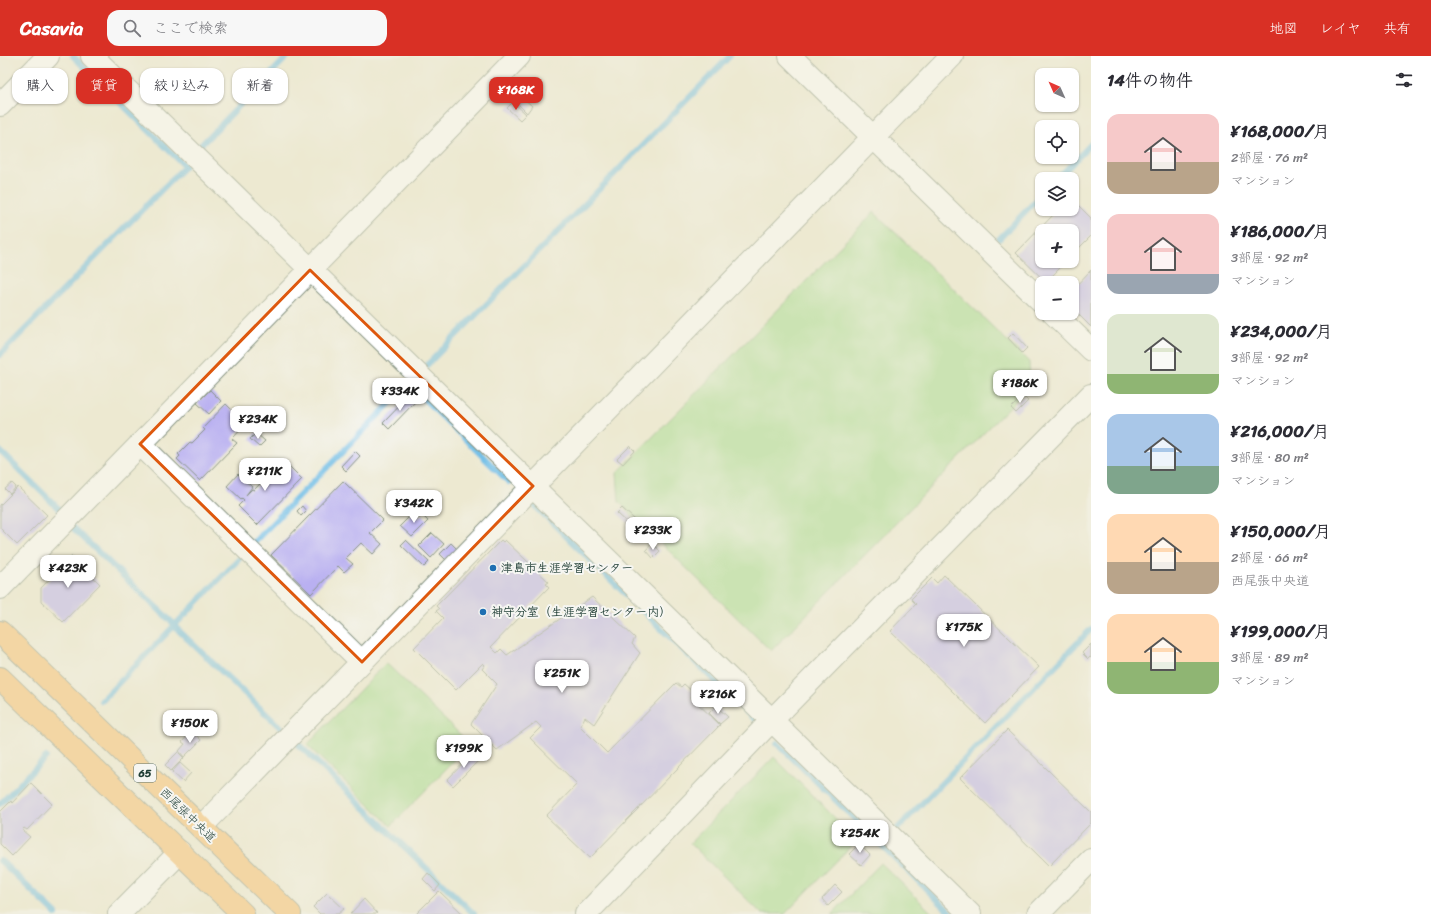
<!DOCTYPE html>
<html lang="ja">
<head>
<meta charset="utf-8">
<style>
  body { margin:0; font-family:Sriracha,"Klee One",sans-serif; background:#f7f7f7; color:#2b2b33; height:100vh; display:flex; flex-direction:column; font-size:15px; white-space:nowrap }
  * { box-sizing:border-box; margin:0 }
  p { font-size:13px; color:#7c7c81 }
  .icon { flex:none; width:22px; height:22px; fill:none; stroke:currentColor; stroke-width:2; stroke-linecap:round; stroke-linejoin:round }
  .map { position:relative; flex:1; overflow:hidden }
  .drawer { display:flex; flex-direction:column; background:#fff; width:340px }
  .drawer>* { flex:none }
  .top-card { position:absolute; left:12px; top:12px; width:380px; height:36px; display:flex; gap:8px }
  .needle { width:26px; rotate:315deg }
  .fabs { position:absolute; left:1035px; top:12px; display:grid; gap:8px }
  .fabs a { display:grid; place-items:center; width:44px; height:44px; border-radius:8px; background:#fff; box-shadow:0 1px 3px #0004; font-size:20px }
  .price { position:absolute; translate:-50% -34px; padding:0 9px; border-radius:8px; background:#fff; color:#222; font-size:13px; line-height:26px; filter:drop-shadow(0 1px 2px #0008) }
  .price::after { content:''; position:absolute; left:50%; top:24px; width:12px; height:9px; margin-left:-6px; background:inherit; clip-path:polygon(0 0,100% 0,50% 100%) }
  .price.current { background:#d93025; color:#fff }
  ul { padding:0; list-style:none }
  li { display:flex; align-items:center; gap:12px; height:100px; padding:0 16px }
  li span { display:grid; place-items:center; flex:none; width:112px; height:80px; border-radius:12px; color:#555 }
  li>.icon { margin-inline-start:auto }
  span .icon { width:48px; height:48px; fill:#fffc; stroke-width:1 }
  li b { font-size:17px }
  h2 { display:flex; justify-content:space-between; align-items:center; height:48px; padding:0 16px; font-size:17px }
  .pill { padding:0 14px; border-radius:12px; background:#fff; box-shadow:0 1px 3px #0004; font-size:14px; line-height:36px }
  .pill.current { background:#d93025; color:#fff }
  header { display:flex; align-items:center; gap:24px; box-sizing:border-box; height:56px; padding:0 20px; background:#d93025; color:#fff }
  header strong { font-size:19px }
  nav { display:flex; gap:22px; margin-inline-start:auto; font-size:14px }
  .search { width:280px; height:36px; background:#f7f7f7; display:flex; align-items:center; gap:10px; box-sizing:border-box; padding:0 14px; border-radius:12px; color:#7c7c81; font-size:15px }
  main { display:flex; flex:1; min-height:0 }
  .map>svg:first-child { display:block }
  .green { fill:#a3dc8e; stroke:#618c61 }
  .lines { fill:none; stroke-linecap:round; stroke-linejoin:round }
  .stream { stroke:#6abce6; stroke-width:6 }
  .building { fill:#b9b0f1 }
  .minor-casing { stroke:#869382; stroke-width:24 }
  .major-casing { stroke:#869382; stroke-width:24 }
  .minor { stroke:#fff; stroke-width:22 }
  .major { stroke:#fbbe6e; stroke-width:22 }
  .marked { fill:none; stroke:#de580e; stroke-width:3; stroke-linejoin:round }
  .poi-dot { fill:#1f6fb2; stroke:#f6f6f2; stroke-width:1.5 }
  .labels { text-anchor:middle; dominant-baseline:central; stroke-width:4; stroke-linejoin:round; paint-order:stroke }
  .shield { fill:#f6f6f2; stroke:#60746d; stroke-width:1 }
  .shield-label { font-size:11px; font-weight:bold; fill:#1f3d34 }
  .poi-label { font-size:12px; font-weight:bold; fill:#1f3d34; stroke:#f6f6f2; text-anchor:start }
  .street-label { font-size:12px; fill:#1f3d34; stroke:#f6f6f2 }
</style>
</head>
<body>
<header>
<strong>Casavia</strong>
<div class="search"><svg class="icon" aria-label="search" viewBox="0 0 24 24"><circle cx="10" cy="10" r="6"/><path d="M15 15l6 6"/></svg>ここで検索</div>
<nav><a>地図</a><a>レイヤ</a><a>共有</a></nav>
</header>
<main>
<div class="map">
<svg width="1091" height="858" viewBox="0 0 1091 858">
  <rect width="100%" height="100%" fill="#f6f6f2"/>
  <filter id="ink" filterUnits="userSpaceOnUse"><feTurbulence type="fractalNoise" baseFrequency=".025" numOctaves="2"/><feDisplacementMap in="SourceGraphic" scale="8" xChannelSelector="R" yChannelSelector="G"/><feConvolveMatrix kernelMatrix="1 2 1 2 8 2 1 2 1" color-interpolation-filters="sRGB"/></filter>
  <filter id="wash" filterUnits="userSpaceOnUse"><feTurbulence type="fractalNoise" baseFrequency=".012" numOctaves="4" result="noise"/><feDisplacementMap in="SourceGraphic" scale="16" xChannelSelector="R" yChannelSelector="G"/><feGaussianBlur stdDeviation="0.9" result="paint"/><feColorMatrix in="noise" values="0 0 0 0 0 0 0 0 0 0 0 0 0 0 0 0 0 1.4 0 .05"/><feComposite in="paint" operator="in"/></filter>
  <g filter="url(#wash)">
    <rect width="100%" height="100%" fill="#ede9d1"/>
    <!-- green -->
    <path class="green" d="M874,156L1029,306L1030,330L771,595L619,446L617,417Z
      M386,607L470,688L391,770L307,689Z
      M774,701L857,784L785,858H762L690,787Z
      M881,807L933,858H832Z"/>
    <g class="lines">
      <!-- stream -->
      <path class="stream" d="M200,90L288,0
        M1057,123L1091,88
        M999,183L1042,138
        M0,299L185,110L73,0
        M425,311L730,0
        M409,328L509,426
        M0,395L62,456
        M534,449L755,664
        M71,470L175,569
        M253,487L412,325
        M174,570L282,673
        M101,645L242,500
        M297,687L474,858
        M777,687L952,858
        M0,748L46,701
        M898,772L1091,573
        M0,804L56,858"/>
    </g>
    <g id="blocks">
      <!-- building -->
      <path class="building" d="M520,39L532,50L527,57L515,45Z
        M513,46L526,58L520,64L507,52Z
        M1072,143L1091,162V180L1072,199V175H1042V205H1067L1046,226L1016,197L1059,153H1072Z
        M1091,214V271L1072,252V234Z
        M1013,277L1027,292L1022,297L1008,282Z
        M210,334L221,345L209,358L197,347Z
        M410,339L416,345L389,373L383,367Z
        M1023,340L1028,345L1016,357L1011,352Z
        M226,348L246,368L232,383L237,387L200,425L177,403L180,400L178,398L190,386L192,387L205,374L203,372Z
        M256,377L265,385L259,391L250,383Z
        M630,390L635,395L623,408L617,403Z
        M355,395L360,400L346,415L341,410Z
        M283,404L302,423L257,469L238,450L244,444L242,442L241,443L227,430L238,418L252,431L246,439L252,433L254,434Z
        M343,425L383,464L370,477L382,488L373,498L361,487L346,502L353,508L344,516L338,510L311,538L271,499Z
        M12,427L16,431L10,438L5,433Z
        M18,431L47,459L17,489L0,472V449Z
        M302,450L306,455L301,460L297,455Z
        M622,452L634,463L629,468L617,457Z
        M413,457L419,462L422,459L428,465L412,481L400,470Z
        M432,477L444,488L431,502L419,490Z
        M406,484L429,506L424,511L401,489Z
        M501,484L503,486L505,484L549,526L546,528L549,531L491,591L497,597L501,593L507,599L592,541L635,582L632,588L640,597L594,668L585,661L580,670L607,697L676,627L681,631L684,628L695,638L691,641L720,669L590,802L546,760L577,728L530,682L541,671L536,666L497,694L471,668L497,628L482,613L485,609L483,607L456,634L414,592L443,562L436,555L439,553L436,550Z
        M451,487L457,493L446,504L440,498Z
        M652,487L660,495L653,502L646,494Z
        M72,500L100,528L63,566L41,545V532Z
        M944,519L1039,611L985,667L890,575L916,548L911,543L932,522L937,527Z
        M1091,588V602L1090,601L1088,603L1082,597Z
        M716,650L728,661L720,668L709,657Z
        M1007,674L1091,756V767L1049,810L960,722Z
        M192,675L201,684L184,701L179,695L185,688L182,686Z
        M178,696L184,702L171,715L165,709Z
        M474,696L480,703L453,730L447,724Z
        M180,707L191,717L183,726L172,716Z
        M31,727L52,748L27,774L24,772L22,774L30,781L12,800L0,788V756L11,745L12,747Z
        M859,788L870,799L861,809L849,798Z
        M428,817L440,829L435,835L423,823Z
        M835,829L842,836L828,850L822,843Z
        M439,835L463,858H416Z
        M327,837L344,853L338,858H320L313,851Z
        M364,843L377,857L376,858H350Z"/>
    </g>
  </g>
  <g filter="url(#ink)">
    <use href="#blocks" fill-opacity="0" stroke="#869382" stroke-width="1"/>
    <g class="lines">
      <defs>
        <path id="minor" d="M92,0L970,858
          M790,0L1042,246
          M0,49L48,0
          M1053,257L1091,294
          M140,388L362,606
          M0,532L519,0
          M201,771L952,0
          M119,858L180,796
          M586,858L772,664L1091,339
          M1038,858L1091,804"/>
        <path id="major" d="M0,576L290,858
          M0,622L243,858"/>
      </defs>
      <!-- minor casing -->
      <use href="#minor" class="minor-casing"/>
      <!-- major casing -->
      <use href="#major" class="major-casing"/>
      <!-- minor -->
      <use href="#minor" class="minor"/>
      <!-- major -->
      <use href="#major" class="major"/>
    </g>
  </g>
  <!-- marked area -->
  <path d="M0 0H1091V858H0ZM310,214L533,430L362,606L140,388Z" fill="#ede9d1" fill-opacity=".55" fill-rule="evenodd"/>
  <path class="marked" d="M310,214L533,430L362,606L140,388Z"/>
  <!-- markers -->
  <g class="poi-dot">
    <circle cx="493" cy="512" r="4"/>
    <circle cx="483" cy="556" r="4"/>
  </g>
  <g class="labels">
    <!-- shield labels -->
    <rect class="shield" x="134" y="708" width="22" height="18" rx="3"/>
    <g class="shield-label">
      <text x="145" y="717">65</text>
    </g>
    <!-- poi labels -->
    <g class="poi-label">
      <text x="501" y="512">津島市生涯学習センター</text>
      <text x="491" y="556">神守分室（生涯学習センター内）</text>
    </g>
    <!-- street labels -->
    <g class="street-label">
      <text transform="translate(188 759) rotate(44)">西尾張中央道</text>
    </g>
  </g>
</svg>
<div class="fabs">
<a><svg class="needle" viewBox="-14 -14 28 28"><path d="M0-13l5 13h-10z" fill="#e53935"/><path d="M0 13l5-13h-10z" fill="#7c7c81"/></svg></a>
<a><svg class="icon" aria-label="locate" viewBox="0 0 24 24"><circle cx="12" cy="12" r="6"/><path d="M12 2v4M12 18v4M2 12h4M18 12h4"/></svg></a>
<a><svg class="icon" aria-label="layers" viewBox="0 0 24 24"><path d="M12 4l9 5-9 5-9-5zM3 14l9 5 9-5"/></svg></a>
<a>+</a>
<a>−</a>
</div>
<b class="price current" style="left:516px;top:55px">¥168K</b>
<b class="price" style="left:1020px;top:348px">¥186K</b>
<b class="price" style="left:400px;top:356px">¥334K</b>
<b class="price" style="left:258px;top:384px">¥234K</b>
<b class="price" style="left:265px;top:436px">¥211K</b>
<b class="price" style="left:414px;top:468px">¥342K</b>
<b class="price" style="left:653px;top:495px">¥233K</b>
<b class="price" style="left:68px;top:533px">¥423K</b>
<b class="price" style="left:964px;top:592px">¥175K</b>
<b class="price" style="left:562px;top:638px">¥251K</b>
<b class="price" style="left:718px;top:659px">¥216K</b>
<b class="price" style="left:190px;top:688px">¥150K</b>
<b class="price" style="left:464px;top:713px">¥199K</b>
<b class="price" style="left:860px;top:798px">¥254K</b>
<div class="top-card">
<a class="pill">購入</a>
<a class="pill current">賃貸</a>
<a class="pill">絞り込み</a>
<a class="pill">新着</a>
</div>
</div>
<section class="drawer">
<h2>14件の物件<svg class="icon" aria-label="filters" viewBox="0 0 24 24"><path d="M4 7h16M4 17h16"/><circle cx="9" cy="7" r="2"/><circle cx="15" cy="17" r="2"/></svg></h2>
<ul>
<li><span style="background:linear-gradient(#f6c9c9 60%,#b9a48a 0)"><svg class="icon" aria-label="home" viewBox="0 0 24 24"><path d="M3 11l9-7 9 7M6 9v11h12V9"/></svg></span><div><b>¥168,000/月</b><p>2部屋 · 76 m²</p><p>マンション</p></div></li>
<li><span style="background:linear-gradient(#f6c9c9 75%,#9aa5b1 0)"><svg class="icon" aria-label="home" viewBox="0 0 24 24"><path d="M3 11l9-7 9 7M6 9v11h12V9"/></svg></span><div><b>¥186,000/月</b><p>3部屋 · 92 m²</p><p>マンション</p></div></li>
<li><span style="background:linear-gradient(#dfe7d0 75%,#8fb573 0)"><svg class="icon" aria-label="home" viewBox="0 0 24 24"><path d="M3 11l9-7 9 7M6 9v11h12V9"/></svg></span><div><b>¥234,000/月</b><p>3部屋 · 92 m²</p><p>マンション</p></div></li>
<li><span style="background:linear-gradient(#a9c7e8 65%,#7fa58c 0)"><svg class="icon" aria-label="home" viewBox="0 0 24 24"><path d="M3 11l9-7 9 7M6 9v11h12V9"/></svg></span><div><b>¥216,000/月</b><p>3部屋 · 80 m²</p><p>マンション</p></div></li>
<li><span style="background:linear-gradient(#ffd9b3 60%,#b9a48a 0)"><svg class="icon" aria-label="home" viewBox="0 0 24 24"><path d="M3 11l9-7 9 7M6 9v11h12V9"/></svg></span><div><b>¥150,000/月</b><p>2部屋 · 66 m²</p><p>西尾張中央道</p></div></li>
<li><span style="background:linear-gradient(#ffd9b3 60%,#8fb573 0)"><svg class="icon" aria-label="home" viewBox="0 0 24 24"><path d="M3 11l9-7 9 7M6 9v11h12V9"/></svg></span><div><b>¥199,000/月</b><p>3部屋 · 89 m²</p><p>マンション</p></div></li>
</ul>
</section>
</main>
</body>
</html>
